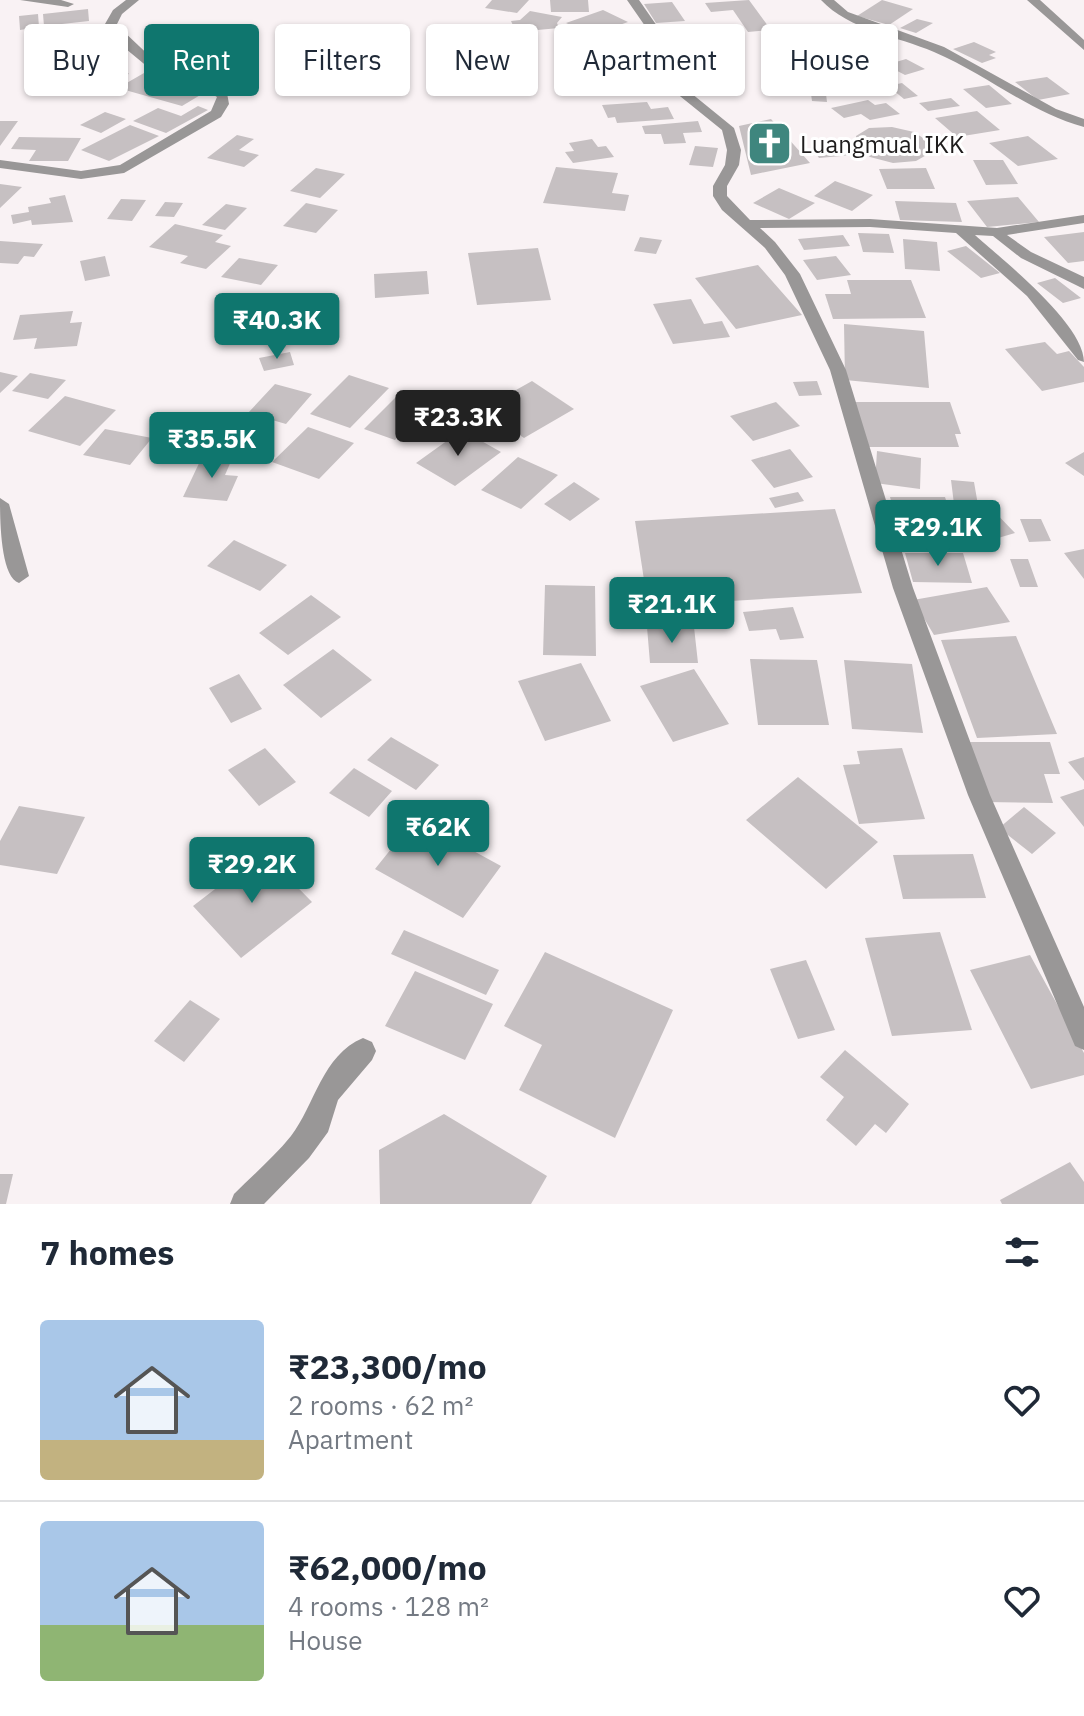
<!DOCTYPE html>
<html lang="en">
<head>
<meta charset="utf-8">
<style>
  body { margin:0; font-family:"IBM Plex Sans",sans-serif; background:#f2f2f3; color:#1f2937; height:100vh; display:flex; flex-direction:column; font-size:30px; white-space:nowrap }
  * { box-sizing:border-box; margin:0 }
  p { font-size:26px; color:#747a83 }
  .icon { flex:none; width:44px; height:44px; fill:none; stroke:currentColor; stroke-width:2; stroke-linecap:round; stroke-linejoin:round }
  .map { position:relative; height:1204px; overflow:hidden }
  .sheet { display:flex; flex-direction:column; background:#fff; flex:1 }
  .sheet>* { flex:none }
  .hud { position:absolute; left:24px; top:24px; width:1036px; height:72px; display:flex; gap:16px }
  .price { position:absolute; translate:-50% -68px; padding:0 18px; border-radius:8px; background:#0f766e; color:#fff; font-size:26px; line-height:52px; filter:drop-shadow(0 2px 4px #0008) }
  .price::after { content:''; position:absolute; left:50%; top:48px; width:24px; height:18px; margin-left:-12px; background:inherit; clip-path:polygon(0 0,100% 0,50% 100%) }
  .price.current { background:#222; color:#fff }
  ul { padding:0; list-style:none }
  li { display:flex; align-items:center; gap:24px; height:200px; padding:0 40px }
  li+li { border-top:2px solid #e0e1e3 }
  li span { display:grid; place-items:center; flex:none; width:224px; height:160px; border-radius:8px; color:#555 }
  li>.icon { margin-inline-start:auto }
  span .icon { width:96px; height:96px; fill:#fffc; stroke-width:1 }
  li b { font-size:34px }
  h2 { display:flex; justify-content:space-between; align-items:center; height:96px; padding:0 40px; font-size:34px }
  .tag { padding:0 28px; border-radius:8px; background:#fff; box-shadow:0 2px 6px #0004; font-size:28px; line-height:72px }
  .tag.current { background:#0f766e; color:#fff }
  .map>svg:first-child { display:block }
  .building { fill:#c6c0c2 }
  .lines { fill:none; stroke-linecap:round; stroke-linejoin:round }
  .minor { fill:#999797; fill-rule:evenodd }
  .labels { text-anchor:middle; dominant-baseline:central; stroke-width:6; stroke-linejoin:round; paint-order:stroke }
  .far-poi-label { font-size:24px; fill:#1f1d1d; stroke:#fff; text-anchor:start }
</style>
</head>
<body>
<div class="map">
<svg width="1084" height="1204" viewBox="0 0 1084 1204">
  <rect width="100%" height="100%" fill="#f9f2f4"/>
  <!-- building -->
  <path class="building" d="M492,0H529L517,13L485,8Z
    M550,0H588L589,12H551Z
    M749,0L771,30L748,32L733,10L711,12L705,3Z
    M882,0L913,9L889,25L857,16Z
    M672,2L685,21L656,23L644,4Z
    M88,9L89,21L44,26L43,14Z
    M603,10L628,22L591,35L566,23Z
    M530,11L562,17L557,23L559,28L516,32L511,21L520,20Z
    M38,14L39,27L20,30L19,16Z
    M917,19L933,23L916,33L900,28Z
    M640,26L649,37L630,39L621,28Z
    M68,28L74,39L34,46L29,35Z
    M173,28L184,41L155,47L145,34Z
    M700,36L724,66L695,69L672,39Z
    M94,37L105,51L83,56L72,42Z
    M218,41L228,53L207,58L197,46Z
    M974,42L996,52L989,55L996,58L982,63L953,49Z
    M828,54L854,57L852,66L825,62Z
    M183,58L210,70L194,76L167,64Z
    M906,59L925,69L905,75L886,65Z
    M119,63L129,74L100,81L91,70Z
    M796,69L841,70L845,90H838L839,94H826L827,102L812,101L811,94L800,93Z
    M144,73L207,91L182,106L118,88Z
    M1047,77L1070,94L1038,100L1015,82Z
    M702,79L738,83L736,90L720,88L718,94L697,91Z
    M902,83L918,96L904,99L888,86Z
    M989,85L1012,104L986,108L963,89Z
    M951,98L960,106L928,111L919,103Z
    M868,100L875,105L886,103L900,114L870,120L861,114L844,118L831,108Z
    M647,102L651,109L668,107L674,119L617,123L615,117L608,118L602,105Z
    M198,106L208,110L166,133L133,121L158,108L181,116Z
    M977,111L1000,130L957,137L935,118Z
    M105,112L126,119L101,133L80,125Z
    M771,119L810,163L751,175L739,126Z
    M0,121H18L0,146Z
    M698,121L702,132L683,133L686,143L664,144L661,134H645L642,126Z
    M130,125L159,136L109,161L81,150Z
    M892,127L914,132L929,142L930,153L916,161L893,163L870,157L856,147V136L869,128Z
    M237,135L254,139L239,150L259,155L244,167L207,158Z
    M1028,136L1058,159L1018,166L989,143Z
    M19,137L81,138L68,161H29L36,150L11,149Z
    M592,139L598,147L606,146L614,157L573,163L565,152L574,151L569,143Z
    M844,143L852,155L819,158L811,146Z
    M695,146L718,148L713,167L689,165Z
    M973,160H1003L1018,184L986,185Z
    M556,167L618,173L612,193L629,195L625,211L543,203Z
    M316,168L345,174L320,198L290,191Z
    M926,168L935,189H887L879,169Z
    M835,181L873,195L852,211L814,196Z
    M0,184L22,187L0,208Z
    M779,188L815,203L789,219L753,203Z
    M65,195L73,222L32,225L31,220L13,224L11,215L29,212L28,207L51,203L49,198Z
    M1018,197L1039,222L987,227L967,201Z
    M121,199L146,200L132,221L107,219Z
    M895,201L956,203L962,222L900,220Z
    M165,202L183,203L174,217L155,216Z
    M306,203L338,210L316,233L283,226Z
    M226,204L247,208L225,230L202,225Z
    M175,224L223,235L215,242L231,246L206,269L180,263L188,256L149,247Z
    M1084,232V261L1068,263L1044,237Z
    M858,233L889,234L894,253L863,252Z
    M843,235L850,246L804,250L798,239Z
    M640,237L662,240L656,254L634,251Z
    M903,239L937,242L940,271L905,269Z
    M0,241L43,244L34,257L24,256L18,264L0,263Z
    M966,246L1000,273L981,278L947,251Z
    M538,248L551,300L477,305L468,253Z
    M105,256L110,276L85,281L80,261Z
    M836,256L851,275L817,280L803,260Z
    M239,258L278,265L261,285L221,277Z
    M758,265L802,315L736,329L695,278Z
    M427,271L429,294L375,298L374,274Z
    M1055,278L1081,298L1063,303L1037,283Z
    M847,280H911L926,318L833,319L825,294H851Z
    M691,299L704,324L722,321L730,337L673,344L653,304Z
    M73,311L70,323L82,322L77,346L34,349L37,338L13,340L20,315Z
    M844,324L924,331L929,388L845,380Z
    M1045,342L1057,354L1069,351L1084,367V382L1042,391L1005,349Z
    M290,352L294,365L264,371L259,358Z
    M0,372L18,376L0,393Z
    M30,373L66,380L48,399L12,391Z
    M349,375L389,388L350,428L310,414Z
    M532,381L574,409L524,438L482,409Z
    M817,381L822,395L799,396L793,382Z
    M275,384L312,394L286,424L248,413Z
    M399,394L430,405L395,440L364,429Z
    M65,396L116,410L80,446L28,431Z
    M776,402L800,426L753,441L730,416Z
    M853,402H950L961,434H955L959,447H866Z
    M308,427L354,443L319,479L272,462Z
    M105,429L152,438L130,465L83,455Z
    M462,430L501,452L455,486L416,463Z
    M790,449L813,477L774,488L751,460Z
    M877,451L921,458L920,489L875,483Z
    M1084,452V476L1065,463Z
    M202,457L232,459L225,475L238,476L227,501L183,497Z
    M518,457L558,475L521,509L481,490Z
    M951,480L974,482L978,505L954,504Z
    M574,482L600,499L570,521L544,504Z
    M798,492L804,501L775,508L769,498Z
    M890,497H945L957,534H900Z
    M988,505L1015,533L998,538L972,510Z
    M835,509L862,593L648,606L635,521Z
    M1020,519H1041L1051,541L1029,542Z
    M234,540L287,565L260,591L207,566Z
    M1084,549V579L1064,553Z
    M905,553H963L972,583L913,582Z
    M1010,559H1028L1038,587H1020Z
    M545,585L595,586L596,656L543,655Z
    M987,587L1010,622L934,635L913,600Z
    M311,595L341,617L288,655L259,633Z
    M793,607L804,638L780,640L776,629L749,631L743,612Z
    M647,627H694L698,663H650Z
    M1016,636L1057,734L977,738L941,640Z
    M333,649L372,680L321,718L283,685Z
    M750,659L817,660L829,725H758Z
    M844,660L912,664L923,733L852,729Z
    M581,663L611,721L545,741L518,681Z
    M694,669L729,724L673,742L640,686Z
    M239,674L262,709L231,723L209,688Z
    M391,737L439,765L416,790L367,760Z
    M970,742H1050L1060,774H1044L1053,803L986,802Z
    M265,748L296,782L259,806L228,770Z
    M902,748L925,819L859,824L843,765L860,764L857,751Z
    M1084,757V781L1068,762Z
    M354,768L392,791L369,817L329,793Z
    M798,777L878,842L826,889L746,820Z
    M1084,789V827L1060,797Z
    M19,806L85,817L57,874L0,865V841Z
    M1024,807L1056,833L1032,854L999,828Z
    M415,819L501,866L463,918L375,869Z
    M263,852L312,902L241,958L193,906Z
    M973,854L986,898L903,899L893,855Z
    M404,930L499,970L486,995L391,954Z
    M940,932L972,1030L892,1036L865,938Z
    M545,952L673,1010L615,1138L519,1090L542,1045L504,1026Z
    M1030,955L1084,1053V1075L1031,1089L970,970Z
    M806,960L835,1030L798,1039L770,969Z
    M415,971L493,1004L465,1060L385,1026Z
    M190,1000L220,1019L184,1062L154,1041Z
    M845,1050L909,1104L886,1133L875,1124L856,1146L826,1120L844,1097L820,1077Z
    M444,1114L547,1176L531,1204H380L379,1150Z
    M1070,1162L1084,1182V1204H1002L1000,1200Z
    M0,1174H13L6,1204H0Z"/>
  <g class="lines">
    <!-- minor -->
    <path class="minor" d="M20,0H61L74,4L68,7Z
      M126,0H139L122,14L117,24L121,29L157,63L209,81L227,93L229,104L221,117L124,173L81,179L0,168V160L81,171L120,165L211,111L217,97L212,94L149,68L126,49L105,24L113,10Z
      M627,0H639L664,36L675,80L734,128L741,150L739,165L727,186V196L750,220L870,219L997,228L1084,215V223L1007,235L1031,252L1084,277V289L1021,258L993,236L975,235C1004,261 1084,324 1084,362L1078,360L1027,296L956,233L870,227L760,228L775,242L800,274L846,370L913,588L990,795L1084,1007V1050L1075,1046L968,795L893,588L830,370L785,275L765,248L722,210L713,196V186L725,165L727,150L722,130L665,84L652,36Z
      M821,0H834L848,12L944,47L1056,109L1084,119V127C1029,112 986,74 934,52C897,36 849,30 821,0Z
      M1027,0H1040L1084,40V50Z
      M0,498L9,504L29,576L19,583C0,577 0,517 0,498Z
      M363,1038L372,1042L376,1051L372,1060L338,1100L328,1132L309,1158L264,1204H230L234,1194C253,1175 274,1157 291,1136C315,1105 322,1055 363,1038Z"/>
  </g>
  <!-- icons -->
  <defs>
    <symbol id="church-square" viewBox="-11 -11 22 22"><rect x="-9" y="-9" width="18" height="18" rx="4" fill="#3f867e" stroke="#fff"/><path d="M-1.2-6h2.4v3.5h3.3v2.4h-3.3V6h-2.4V-.1h-3.3v-2.4h3.3Z" fill="#fff"/></symbol>
  </defs>
  <g fill-rule="evenodd">
    <use href="#church-square" x="744" y="118" width="51" height="51"/>
  </g>
  <g class="labels">
    <!-- far-poi labels -->
    <g class="far-poi-label">
      <text x="800" y="144">Luangmual IKK</text>
    </g>
  </g>
</svg>
<b class="price" style="left:277px;top:361px">₹40.3K</b>
<b class="price current" style="left:458px;top:458px">₹23.3K</b>
<b class="price" style="left:212px;top:480px">₹35.5K</b>
<b class="price" style="left:938px;top:568px">₹29.1K</b>
<b class="price" style="left:672px;top:645px">₹21.1K</b>
<b class="price" style="left:438px;top:868px">₹62K</b>
<b class="price" style="left:252px;top:905px">₹29.2K</b>
<div class="hud">
<a class="tag">Buy</a>
<a class="tag current">Rent</a>
<a class="tag">Filters</a>
<a class="tag">New</a>
<a class="tag">Apartment</a>
<a class="tag">House</a>
</div>
</div>
<section class="sheet">
<h2>7 homes<svg class="icon" aria-label="filters" viewBox="0 0 24 24"><path d="M4 7h16M4 17h16"/><circle cx="9" cy="7" r="2"/><circle cx="15" cy="17" r="2"/></svg></h2>
<ul>
<li><span style="background:linear-gradient(#a9c7e8 75%,#c2b280 0)"><svg class="icon" aria-label="home" viewBox="0 0 24 24"><path d="M3 11l9-7 9 7M6 9v11h12V9"/></svg></span><div><b>₹23,300/mo</b><p>2 rooms · 62 m²</p><p>Apartment</p></div><svg class="icon" aria-label="heart" viewBox="0 0 24 24"><path d="M12 20l-8-8c-3-5 5-10 8-4 3-6 11-1 8 4z"/></svg></li>
<li><span style="background:linear-gradient(#a9c7e8 65%,#8fb573 0)"><svg class="icon" aria-label="home" viewBox="0 0 24 24"><path d="M3 11l9-7 9 7M6 9v11h12V9"/></svg></span><div><b>₹62,000/mo</b><p>4 rooms · 128 m²</p><p>House</p></div><svg class="icon" aria-label="heart" viewBox="0 0 24 24"><path d="M12 20l-8-8c-3-5 5-10 8-4 3-6 11-1 8 4z"/></svg></li>
</ul>
</section>
</body>
</html>
